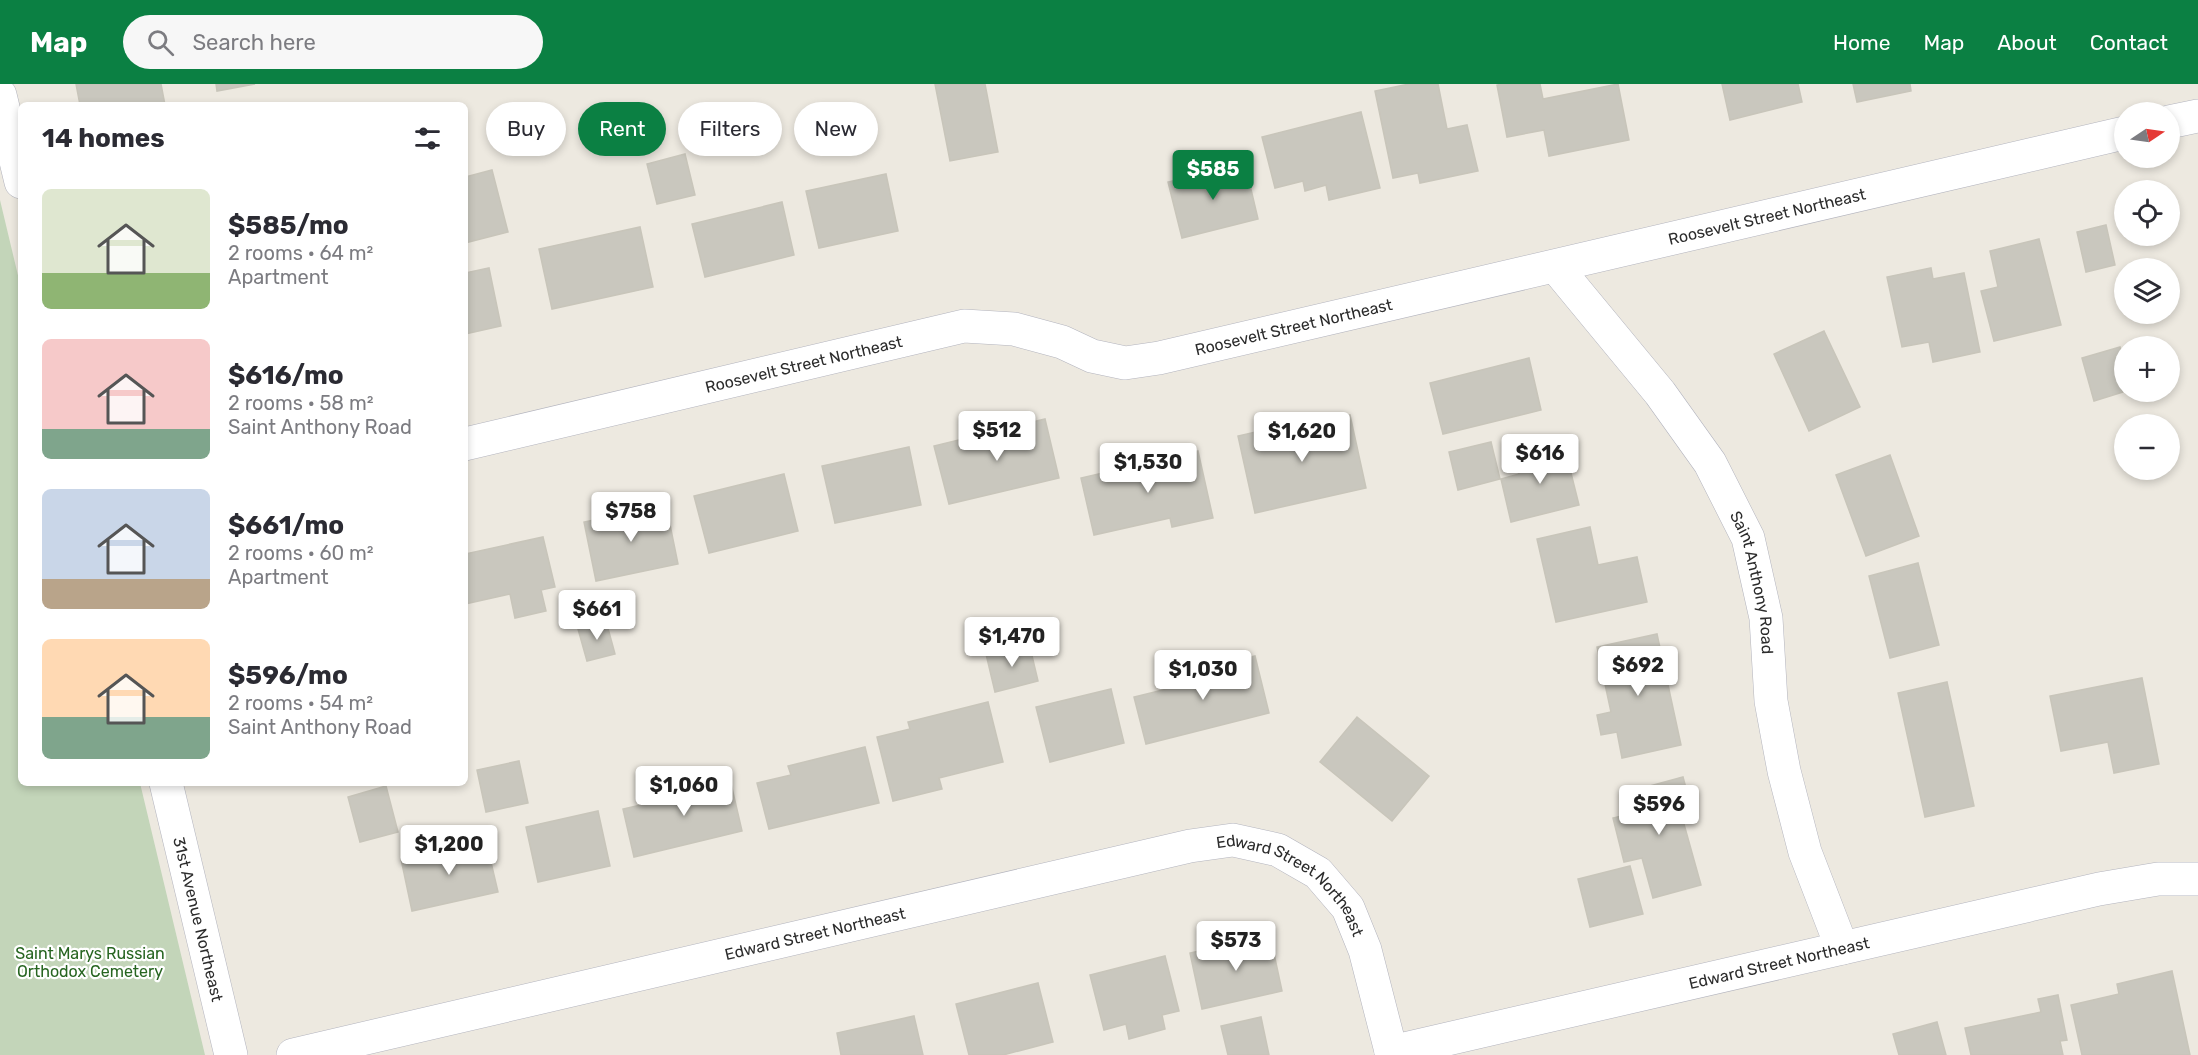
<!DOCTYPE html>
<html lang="en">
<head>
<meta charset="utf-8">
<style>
  body { margin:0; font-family:Rubik,sans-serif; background:#f7f7f7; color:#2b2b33; height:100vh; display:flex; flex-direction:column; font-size:22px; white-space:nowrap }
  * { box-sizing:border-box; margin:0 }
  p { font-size:20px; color:#7c7c81 }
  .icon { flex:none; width:33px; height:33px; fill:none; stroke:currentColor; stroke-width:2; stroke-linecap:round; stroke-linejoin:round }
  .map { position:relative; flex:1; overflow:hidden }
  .sheet { position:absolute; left:18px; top:18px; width:450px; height:684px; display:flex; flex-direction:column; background:#fff; border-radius:9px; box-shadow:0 3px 9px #0003 }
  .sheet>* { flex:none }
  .banner { position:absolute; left:486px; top:18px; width:570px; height:54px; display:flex; gap:12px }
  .needle { width:39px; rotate:77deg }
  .buttons { position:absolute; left:2114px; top:18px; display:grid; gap:12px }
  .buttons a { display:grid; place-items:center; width:66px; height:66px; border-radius:50%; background:#fff; box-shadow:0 3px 9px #0003; font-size:30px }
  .price { position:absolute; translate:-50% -51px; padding:0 14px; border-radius:6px; background:#fff; color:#222; font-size:20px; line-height:39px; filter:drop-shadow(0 2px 3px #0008) }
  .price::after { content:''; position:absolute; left:50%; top:36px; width:18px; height:14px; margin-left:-9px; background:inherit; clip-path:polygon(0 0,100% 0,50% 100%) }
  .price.selected { background:#0b8043; color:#fff }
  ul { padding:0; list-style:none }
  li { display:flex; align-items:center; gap:18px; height:150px; padding:0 24px }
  li span { display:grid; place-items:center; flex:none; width:168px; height:120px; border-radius:9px; color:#555 }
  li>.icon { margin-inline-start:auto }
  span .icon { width:72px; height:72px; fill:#fffc; stroke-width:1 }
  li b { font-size:26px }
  h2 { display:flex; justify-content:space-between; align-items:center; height:72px; padding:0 24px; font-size:26px }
  .pill { padding:0 21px; border-radius:27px; background:#fff; box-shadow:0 3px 9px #0003; font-size:21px; line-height:54px }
  .pill.selected { background:#0b8043; color:#fff }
  header { display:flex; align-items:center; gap:36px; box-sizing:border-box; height:84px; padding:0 30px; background:#0b8043; color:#fff }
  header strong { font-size:28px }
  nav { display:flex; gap:33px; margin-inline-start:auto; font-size:21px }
  .search { width:420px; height:54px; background:#f7f7f7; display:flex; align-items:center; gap:15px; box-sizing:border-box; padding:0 21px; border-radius:33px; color:#7c7c81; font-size:22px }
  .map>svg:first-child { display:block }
  .cemetery { fill:#c3d5b9 }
  .building { fill:#c9c7be; stroke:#c8c5ba; stroke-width:1.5 }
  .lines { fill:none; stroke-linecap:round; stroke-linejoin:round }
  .street-casing { stroke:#b3b4be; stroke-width:34 }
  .street { stroke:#fff; stroke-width:33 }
  .labels { text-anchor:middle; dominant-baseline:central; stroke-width:4.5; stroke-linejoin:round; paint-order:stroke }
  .street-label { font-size:16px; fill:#2c2c2c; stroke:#fff }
  .park-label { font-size:16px; fill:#276521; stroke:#fff }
</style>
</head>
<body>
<header>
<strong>Map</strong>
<div class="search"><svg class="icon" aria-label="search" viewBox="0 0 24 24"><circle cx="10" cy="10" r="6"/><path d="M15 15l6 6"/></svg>Search here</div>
<nav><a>Home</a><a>Map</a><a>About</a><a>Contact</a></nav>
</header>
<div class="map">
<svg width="2198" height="971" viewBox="0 0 2198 971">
  <rect width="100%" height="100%" fill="#ede9e0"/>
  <!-- cemetery -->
  <path class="cemetery" d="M0,116L21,204V699H140L205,971H0Z"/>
  <!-- building -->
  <path class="building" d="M76,0H161L165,21H80Z
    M216,0H255L217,7Z
    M935,0H985L998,68L950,77Z
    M1409,0H1438L1447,45L1467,41L1478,87L1420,99L1418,89L1393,94L1375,7Z
    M1503,0H1540L1543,15L1618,0L1629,56L1549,72L1544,46L1507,53L1497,1Z
    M1722,0H1798L1802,18L1730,36Z
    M1853,0H1910L1911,7L1857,18Z
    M1361,28L1380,104L1329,116L1326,101L1305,107L1303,97L1275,104L1262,53Z
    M685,70L695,111L657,120L647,80Z
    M1245,80L1258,135L1182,154L1168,98Z
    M492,86L508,148L465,159V93Z
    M886,90L898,147L819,164L806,107Z
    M782,118L794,171L705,193L692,140Z
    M2106,141L2115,181L2086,188L2077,148Z
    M640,143L653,203L552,225L539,165Z
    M2039,155L2061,241L1994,257L1981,207L1998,203L1990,167Z
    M489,184L501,242L465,250V189Z
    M1931,184L1933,195L1964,189L1980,268L1933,278L1929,258L1902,263L1887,193Z
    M1824,247L1860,323L1809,347L1774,270Z
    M2120,263L2124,278V293L2118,294L2123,308L2094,317L2082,274Z
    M1529,274L1541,326L1443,350L1430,299Z
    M1350,331L1366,404L1255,429L1238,352L1286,341L1287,345Z
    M1045,335L1059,394L949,420L934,362Z
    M1491,358L1500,395L1458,406L1449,368Z
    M1564,361L1579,421L1511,438L1501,395L1519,390L1514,373Z
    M909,363L921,421L835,439L822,382Z
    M1198,367L1213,434L1172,443L1170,434L1094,451L1081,394Z
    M1890,371L1919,452L1866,472L1836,391Z
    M784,390L798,447L709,469L694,412Z
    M666,421L678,480L596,497L584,438Z
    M1590,443L1598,481L1637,473L1647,518L1556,538L1537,455Z
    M543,453L555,503L541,506L546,527L515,534L510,510L465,520V470Z
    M1918,479L1939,561L1890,574L1869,492Z
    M606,537L615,570L587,577L578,545Z
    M1657,550L1681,661L1622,674L1617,648L1601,651L1597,631L1611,628L1597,563Z
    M1029,559L1038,597L995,608L986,570Z
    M1255,572L1269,629L1146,660L1134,613L1167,605L1164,595Z
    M2142,594L2159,680L2114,689L2108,658L2061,667L2050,612Z
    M1947,598L1974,722L1925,733L1898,609Z
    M1111,605L1124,659L1050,678L1036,623Z
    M988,618L1003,678L939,694L942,705L893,717L877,653L910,645L908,638Z
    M1357,633L1429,692L1392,737L1320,678Z
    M865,663L879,719L769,745L757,699L791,691L788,682Z
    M519,677L528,719L486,728L477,686Z
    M729,691L742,747L634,773L623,725L658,717L656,709Z
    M1683,693L1693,730L1682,733L1701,801L1653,814L1642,774L1624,778L1613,734L1630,730L1624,709Z
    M386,702L398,748L360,758L348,713Z
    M598,727L610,782L538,798L526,743Z
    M486,757L498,808L412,827L401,775Z
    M1630,782L1643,830L1590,843L1578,795Z
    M1270,851L1282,907L1202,925L1190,869Z
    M1165,872L1179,927L1162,931L1165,945L1129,955L1126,940L1104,946L1090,891Z
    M2172,887L2190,971H2082L2071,921L2119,910L2117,900Z
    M1038,899L1053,958L1003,971H969L956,920Z
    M2058,911L2067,956L2060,957L2063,971H1971L1965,944L2041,928L2038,915Z
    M914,932L923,971H841L837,949Z
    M1261,933L1269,971H1228L1221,942Z
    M1937,938L1946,971H1899L1893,950Z"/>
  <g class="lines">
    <defs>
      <g id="street">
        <path d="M0,11L21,98"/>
        <path d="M2169,38L2198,32"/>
        <path id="s1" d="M1556,183L1660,309L1710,379L1748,454L1766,534L1771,617L1784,687L1805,768L1842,864"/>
        <path id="s2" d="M465,360L964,242L1014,245L1062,258L1092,272L1125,279L1159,274L2124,49"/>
        <path id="s3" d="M166,699L231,971"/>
        <path id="s4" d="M1391,968L2099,805L2158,795H2198"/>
        <path id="s5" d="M293,971L1190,762L1233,756L1278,766L1318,789L1348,824L1365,866L1392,971"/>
      </g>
    </defs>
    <!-- street casing -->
    <use href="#street" class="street-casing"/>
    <!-- street -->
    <use href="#street" class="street"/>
  </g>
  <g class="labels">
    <!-- street labels -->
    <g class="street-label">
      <text stroke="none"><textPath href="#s2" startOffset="1338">Roosevelt Street Northeast</textPath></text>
      <text stroke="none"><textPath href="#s2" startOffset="852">Roosevelt Street Northeast</textPath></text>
      <text stroke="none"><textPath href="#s2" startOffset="348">Roosevelt Street Northeast</textPath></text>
      <text stroke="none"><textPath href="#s1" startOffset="378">Saint Anthony Road</textPath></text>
      <text stroke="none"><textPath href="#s5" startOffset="1040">Edward Street Northeast</textPath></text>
      <text stroke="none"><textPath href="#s3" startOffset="140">31st Avenue Northeast</textPath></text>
      <text stroke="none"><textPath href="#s5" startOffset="536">Edward Street Northeast</textPath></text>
      <text stroke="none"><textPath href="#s4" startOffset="398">Edward Street Northeast</textPath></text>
    </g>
    <!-- park labels -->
    <g class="park-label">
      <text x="90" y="869">Saint Marys Russian<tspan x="90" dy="18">Orthodox Cemetery</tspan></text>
    </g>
  </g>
</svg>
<div class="buttons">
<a><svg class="needle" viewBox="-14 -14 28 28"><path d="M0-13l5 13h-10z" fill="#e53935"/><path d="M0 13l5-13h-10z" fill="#7c7c81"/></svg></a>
<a><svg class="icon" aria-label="locate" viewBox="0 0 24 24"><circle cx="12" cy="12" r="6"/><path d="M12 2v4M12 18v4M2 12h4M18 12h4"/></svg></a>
<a><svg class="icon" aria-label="layers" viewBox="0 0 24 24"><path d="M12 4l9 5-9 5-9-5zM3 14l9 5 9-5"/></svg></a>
<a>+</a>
<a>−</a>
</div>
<b class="price selected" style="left:1213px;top:117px">$585</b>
<b class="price" style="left:997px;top:378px">$512</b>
<b class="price" style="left:1302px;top:379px">$1,620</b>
<b class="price" style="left:1540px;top:401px">$616</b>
<b class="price" style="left:1148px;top:410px">$1,530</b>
<b class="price" style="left:631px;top:459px">$758</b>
<b class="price" style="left:597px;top:557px">$661</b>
<b class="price" style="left:1012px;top:584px">$1,470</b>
<b class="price" style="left:1638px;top:613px">$692</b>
<b class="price" style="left:1203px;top:617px">$1,030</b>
<b class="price" style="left:684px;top:733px">$1,060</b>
<b class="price" style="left:1659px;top:752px">$596</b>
<b class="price" style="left:449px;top:792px">$1,200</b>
<b class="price" style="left:1236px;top:888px">$573</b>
<div class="banner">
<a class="pill">Buy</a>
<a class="pill selected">Rent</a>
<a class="pill">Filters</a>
<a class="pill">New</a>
</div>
<section class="sheet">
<h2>14 homes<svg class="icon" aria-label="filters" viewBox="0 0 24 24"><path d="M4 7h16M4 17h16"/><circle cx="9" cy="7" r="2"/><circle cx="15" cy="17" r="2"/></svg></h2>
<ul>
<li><span style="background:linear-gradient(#dfe7d0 70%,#8fb573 0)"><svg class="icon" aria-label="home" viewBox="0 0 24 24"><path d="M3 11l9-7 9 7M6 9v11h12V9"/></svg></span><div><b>$585/mo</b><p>2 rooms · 64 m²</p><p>Apartment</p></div></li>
<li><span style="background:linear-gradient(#f6c9c9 75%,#7fa58c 0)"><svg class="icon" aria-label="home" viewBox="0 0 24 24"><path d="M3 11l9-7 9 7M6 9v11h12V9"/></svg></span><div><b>$616/mo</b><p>2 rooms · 58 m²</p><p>Saint Anthony Road</p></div></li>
<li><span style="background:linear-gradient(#c9d6e8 75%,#b9a48a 0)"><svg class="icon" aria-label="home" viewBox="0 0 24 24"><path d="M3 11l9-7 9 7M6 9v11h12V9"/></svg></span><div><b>$661/mo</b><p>2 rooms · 60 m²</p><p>Apartment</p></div></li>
<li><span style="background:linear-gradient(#ffd9b3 65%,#7fa58c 0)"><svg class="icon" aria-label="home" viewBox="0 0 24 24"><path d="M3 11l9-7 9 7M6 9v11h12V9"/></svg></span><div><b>$596/mo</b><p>2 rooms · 54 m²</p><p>Saint Anthony Road</p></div></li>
</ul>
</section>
</div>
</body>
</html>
